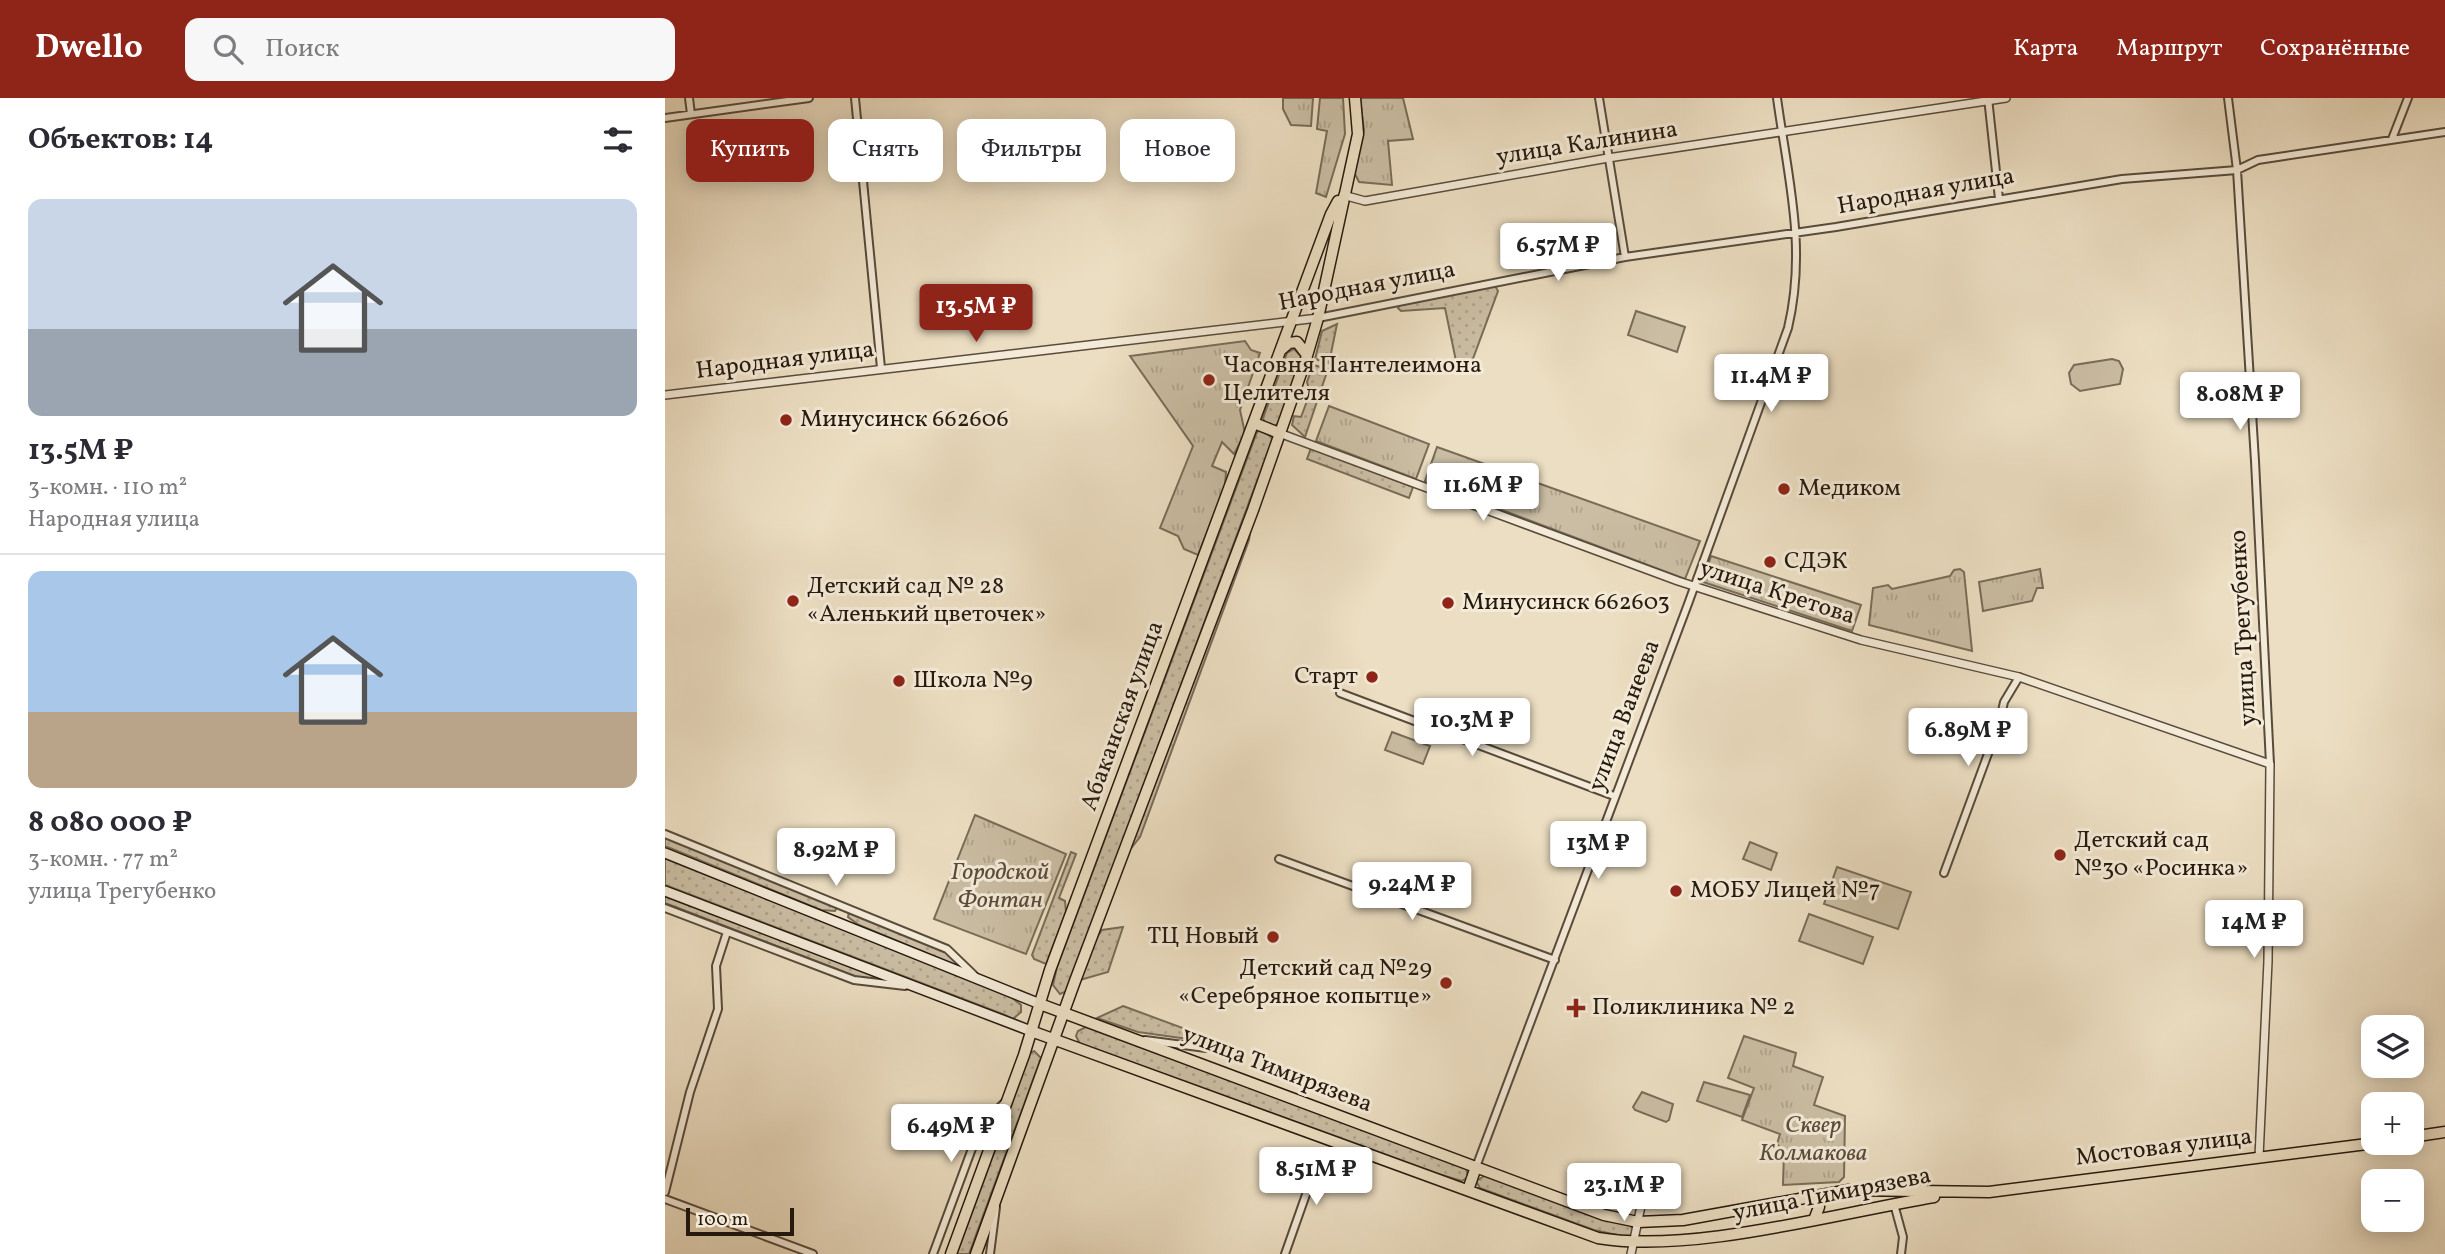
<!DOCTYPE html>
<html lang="ru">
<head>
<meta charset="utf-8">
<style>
  body { margin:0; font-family:Vollkorn,serif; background:#f7f7f7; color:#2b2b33; height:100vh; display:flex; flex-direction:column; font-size:26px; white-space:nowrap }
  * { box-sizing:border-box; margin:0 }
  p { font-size:23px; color:#7c7c81 }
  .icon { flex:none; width:38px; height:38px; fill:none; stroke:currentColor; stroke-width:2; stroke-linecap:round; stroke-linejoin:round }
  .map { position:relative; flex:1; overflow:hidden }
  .sheet { display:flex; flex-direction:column; background:#fff; width:665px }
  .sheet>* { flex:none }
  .guide { position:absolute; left:21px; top:21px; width:665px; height:63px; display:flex; gap:14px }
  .controls { position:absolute; left:1696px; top:917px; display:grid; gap:14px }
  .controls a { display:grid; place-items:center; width:63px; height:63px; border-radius:14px; background:#fff; box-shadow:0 4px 18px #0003; font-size:35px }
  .scale { position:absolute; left:21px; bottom:18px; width:108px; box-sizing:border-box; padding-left:7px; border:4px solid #261a0e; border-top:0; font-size:19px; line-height:24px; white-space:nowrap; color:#261a0e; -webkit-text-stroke:5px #f3ead7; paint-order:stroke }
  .price { position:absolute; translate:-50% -60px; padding:0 16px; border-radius:7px; background:#fff; color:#222; font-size:23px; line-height:46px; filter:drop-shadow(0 2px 4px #0008) }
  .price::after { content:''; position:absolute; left:50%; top:42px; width:21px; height:16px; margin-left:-10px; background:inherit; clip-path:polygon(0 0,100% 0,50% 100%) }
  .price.active { background:#8f2418; color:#fff }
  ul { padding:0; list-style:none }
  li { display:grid; align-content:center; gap:14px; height:371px; padding:0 28px }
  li+li { border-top:2px solid #e1e1e2 }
  li span { display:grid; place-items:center; height:217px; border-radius:14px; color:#555 }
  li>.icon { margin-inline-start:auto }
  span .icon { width:126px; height:126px; fill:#fffc; stroke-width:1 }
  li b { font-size:30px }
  h2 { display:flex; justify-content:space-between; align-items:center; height:84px; padding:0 28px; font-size:30px }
  .tag { padding:0 24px; border-radius:14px; background:#fff; box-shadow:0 4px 18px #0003; font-size:24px; line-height:63px }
  .tag.active { background:#8f2418; color:#fff }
  header { display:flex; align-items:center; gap:42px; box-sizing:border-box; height:98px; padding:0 35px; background:#8f2418; color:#fff }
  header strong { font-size:33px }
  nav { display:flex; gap:38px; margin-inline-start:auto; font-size:24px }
  .search { width:490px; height:63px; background:#f7f7f7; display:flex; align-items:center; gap:18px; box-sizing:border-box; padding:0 24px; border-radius:14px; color:#7c7c81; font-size:26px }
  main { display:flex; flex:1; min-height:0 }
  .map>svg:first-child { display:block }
  .grass { fill:url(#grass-dots); stroke:#786c58; stroke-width:2 }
  .park { fill:url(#park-tufts); stroke:#786c58; stroke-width:2 }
  .pitch { fill:#cabda3; stroke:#786c58; stroke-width:2 }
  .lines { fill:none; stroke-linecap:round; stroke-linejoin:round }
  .minor-casing { stroke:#584b3b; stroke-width:10 }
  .tertiary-casing { stroke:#584b3b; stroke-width:10 }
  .secondary-casing { stroke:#261a0e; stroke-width:12 }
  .primary-casing { stroke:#261a0e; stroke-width:13 }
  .minor { stroke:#f3ead7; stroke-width:6 }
  .tertiary { stroke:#f3ead7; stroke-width:7 }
  .secondary { stroke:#f3ead7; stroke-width:9 }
  .primary { stroke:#ecdec2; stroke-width:10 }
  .poi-dot { fill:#8f2418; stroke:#f3ead7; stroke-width:2.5 }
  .labels { text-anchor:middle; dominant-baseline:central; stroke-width:6; stroke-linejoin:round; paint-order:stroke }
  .street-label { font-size:24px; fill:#261a0e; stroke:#f3ead7 }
  .poi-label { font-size:24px; fill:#261a0e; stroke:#f3ead7; text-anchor:start }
  .park-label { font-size:24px; font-style:italic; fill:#574b3b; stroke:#f3ead7 }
</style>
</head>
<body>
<header>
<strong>Dwello</strong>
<div class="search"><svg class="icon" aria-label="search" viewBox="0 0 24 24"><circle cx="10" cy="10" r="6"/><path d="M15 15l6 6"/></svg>Поиск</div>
<nav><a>Карта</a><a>Маршрут</a><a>Сохранённые</a></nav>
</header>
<main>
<section class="sheet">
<h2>Объектов: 14<svg class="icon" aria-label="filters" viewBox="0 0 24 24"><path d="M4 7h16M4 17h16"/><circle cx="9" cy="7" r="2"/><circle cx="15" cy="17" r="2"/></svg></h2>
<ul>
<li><span style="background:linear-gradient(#c9d6e8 60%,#9aa5b1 0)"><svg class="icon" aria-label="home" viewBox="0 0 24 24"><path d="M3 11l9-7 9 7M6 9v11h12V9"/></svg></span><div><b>13.5M ₽</b><p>3-комн. · 110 m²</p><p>Народная улица</p></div></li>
<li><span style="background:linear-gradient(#a9c7e8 65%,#b9a48a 0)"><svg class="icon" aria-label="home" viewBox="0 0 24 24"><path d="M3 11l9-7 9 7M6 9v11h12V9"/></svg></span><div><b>8 080 000 ₽</b><p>3-комн. · 77 m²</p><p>улица Трегубенко</p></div></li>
</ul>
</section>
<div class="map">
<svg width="1780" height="1156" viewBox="0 0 1780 1156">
  <defs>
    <pattern id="grass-dots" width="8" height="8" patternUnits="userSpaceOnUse" patternTransform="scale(1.75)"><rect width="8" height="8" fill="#cabda3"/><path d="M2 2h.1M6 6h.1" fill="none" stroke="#ada28b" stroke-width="1.8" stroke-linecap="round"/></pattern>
    <pattern id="park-tufts" width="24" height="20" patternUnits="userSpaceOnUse" patternTransform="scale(1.75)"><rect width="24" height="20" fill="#cabda3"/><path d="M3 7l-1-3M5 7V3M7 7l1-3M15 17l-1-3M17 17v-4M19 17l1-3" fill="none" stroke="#ada28b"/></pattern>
  </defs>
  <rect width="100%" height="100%" fill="#ecdec2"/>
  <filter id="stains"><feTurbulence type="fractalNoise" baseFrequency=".00286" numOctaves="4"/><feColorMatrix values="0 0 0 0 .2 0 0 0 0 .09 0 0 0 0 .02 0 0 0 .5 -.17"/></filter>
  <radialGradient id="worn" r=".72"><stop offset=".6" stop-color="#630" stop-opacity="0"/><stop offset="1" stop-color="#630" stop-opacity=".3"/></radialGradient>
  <!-- grass -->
  <path class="grass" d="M829,186L833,193L806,266L800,270L791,263L780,210L736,213L733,210L736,205L776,199Z
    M672,226L664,265L650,261L657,233Z
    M629,251L637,259L614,325L609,328L600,325L598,320L622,255Z
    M648,267L663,271L640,339L627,327L629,318L636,319L645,295L642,284Z
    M596,332L608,340L402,893L395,896L388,887L392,869L592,334Z
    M646,350L748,389L744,400L642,361Z
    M586,429L584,442L475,739L464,753Z
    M0,737L281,853L297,870L194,827L183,819L184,814L172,809L170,813L156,812L0,748Z
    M406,754L411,756L394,800L400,803L401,814L381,866L369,861L367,857Z
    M0,759L346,899L356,907V914L348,921L340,917L0,787Z
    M0,796L228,882L192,879L0,805Z
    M458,829L443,874L415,882L430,842L437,832Z
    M458,908L542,939L537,943L473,934L432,920Z
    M421,929L801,1070L803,1079L797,1083L756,1071L415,946L411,938L413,933Z
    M369,953L376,960L304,1156H291L364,956Z
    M821,1077L965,1127L968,1132L966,1140L929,1132L815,1090L811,1083Z"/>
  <!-- park -->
  <path class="park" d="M618,0H648L646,28L626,27L618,11Z
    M655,0H678L680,36L661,99L651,95L662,33L652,31Z
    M695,0H738L748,41L723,43L727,87L694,84L689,74L699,32Z
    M580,243L586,252L595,255L575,312L580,335L569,356L557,344L547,368L561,374L560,388L533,457L519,451L513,438L495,430L528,348L465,258Z
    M664,308L764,346L751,381L651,343Z
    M772,349L1035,443L1020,481L760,383Z
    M1046,458L1196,507L1187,533L1038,484Z
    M1295,471L1299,474L1307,553L1204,527L1208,490L1223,487L1227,491L1285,478L1289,472Z
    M1375,471L1378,490H1372L1367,503L1318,513L1314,484Z
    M310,717L401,756L361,856L269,821Z
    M1079,938L1131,955L1128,968L1158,979L1149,1007L1180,1018L1179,1079L1174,1084L1118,1087L1119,1054L1112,1046L1115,1036L1077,1022L1089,990L1063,980Z"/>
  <!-- pitch -->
  <path class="pitch" d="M971,213L1020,229L1012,254L963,237Z
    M1447,261L1454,263L1458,271L1455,286L1415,293L1406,286L1404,275L1409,267Z
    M727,634L765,648L758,666L720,652Z
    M1085,744L1112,755L1106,772L1078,761Z
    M1172,769L1246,794L1233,831L1159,806Z
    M1144,816L1208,839L1198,866L1134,843Z
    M1039,984L1085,997L1077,1019L1032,1003Z
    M977,994L1008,1006L1004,1022L1001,1024L970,1012L968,1009Z"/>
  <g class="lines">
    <defs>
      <path id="minor" d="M24,0L26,16
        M190,0L216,270
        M934,0L960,159
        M1323,0L1334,101
        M1563,0L1572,72L1590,363L1605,666
        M0,20L144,0
        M1727,41L1743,0
        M653,220L960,159L1171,129L1457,81L1572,72L1593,62L1780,34
        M675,595L949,698
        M0,736L282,851L309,877
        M614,761L890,862
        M1279,775L1334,626L1339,604L1354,579
        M0,810L189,882L240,888
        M480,942L541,950
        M811,1069L1023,506L1123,230C1142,150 1123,80 1112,0
        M0,1094L25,994L53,911L51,868L62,834
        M0,1101L148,1156
        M1229,1106L1238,1139L1236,1156
        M268,1156L315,1029L339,1005
        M325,1156L331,1109
        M620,1156L656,1054"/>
      <path id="tertiary" d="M678,97L700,103L943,60L1341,0
        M0,297L653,220
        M614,335L1013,483L1196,542L1354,579L1605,666L1603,863L1594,1059
        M966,1156L976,1108"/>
      <path id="secondary" d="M0,755L375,906
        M0,793L366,933"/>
      <path id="primary" d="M617,251L624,245L632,244L642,257
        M589,325L614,335
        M375,906L939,1117L973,1124L1018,1122L1184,1092L1324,1094L1710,1045
        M366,933L933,1140C1026,1156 1172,1115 1269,1099
        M1746,1039L1780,1034
        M803,1092L811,1069
        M1145,1099L1154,1109L1149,1122
        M286,1156L359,957L385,872L666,116L673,103
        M311,1156L410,883L588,412L641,261L653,220L693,36L690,0"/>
    </defs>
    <!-- minor casing -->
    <use href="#minor" class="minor-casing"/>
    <!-- tertiary casing -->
    <use href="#tertiary" class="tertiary-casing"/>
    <!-- secondary casing -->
    <use href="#secondary" class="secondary-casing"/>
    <!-- primary casing -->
    <use href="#primary" class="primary-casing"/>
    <!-- minor -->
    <use href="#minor" class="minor"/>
    <!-- tertiary -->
    <use href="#tertiary" class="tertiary"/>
    <!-- secondary -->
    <use href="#secondary" class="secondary"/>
    <!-- primary -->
    <use href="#primary" class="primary"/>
  </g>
  <!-- markers -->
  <g class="poi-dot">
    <circle cx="544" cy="282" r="7"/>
    <circle cx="121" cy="322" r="7"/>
    <circle cx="1119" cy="391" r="7"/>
    <circle cx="1105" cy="464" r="7"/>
    <circle cx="128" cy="503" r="7"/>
    <circle cx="783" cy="505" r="7"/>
    <circle cx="707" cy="579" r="7"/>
    <circle cx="234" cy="583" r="7"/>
    <circle cx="1395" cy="757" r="7"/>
    <circle cx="1011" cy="793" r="7"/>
    <circle cx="608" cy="839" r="7"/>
    <circle cx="781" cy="885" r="7"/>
    <path d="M907.5 899.5h7v7h7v7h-7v7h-7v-7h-7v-7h7z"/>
  </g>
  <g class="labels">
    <!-- street labels -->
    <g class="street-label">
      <text transform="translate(922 46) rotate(-9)">улица Калинина</text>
      <text transform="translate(1261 94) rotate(-10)">Народная улица</text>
      <text transform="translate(702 189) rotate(-11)">Народная улица</text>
      <text transform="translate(120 263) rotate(-7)">Народная улица</text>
      <text transform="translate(1112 495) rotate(18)">улица Кретова</text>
      <text transform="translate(1579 530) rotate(-93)">улица Трегубенко</text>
      <text transform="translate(458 618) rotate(-70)">Абаканская улица</text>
      <text transform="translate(960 618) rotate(-69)">улица Ванеева</text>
      <text transform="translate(612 972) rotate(21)">улица Тимирязева</text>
      <text transform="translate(1499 1050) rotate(-7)">Мостовая улица</text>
      <text transform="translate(1167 1097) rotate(-11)">улица Тимирязева</text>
    </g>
    <!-- poi labels -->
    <g class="poi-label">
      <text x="558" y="268">Часовня Пантелеимона<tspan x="558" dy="28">Целителя</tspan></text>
      <text x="135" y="322">Минусинск 662606</text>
      <text x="1133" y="391">Медиком</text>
      <text x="1119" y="464">СДЭК</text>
      <text x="142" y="489">Детский сад № 28<tspan x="142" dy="28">«Аленький цветочек»</tspan></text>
      <text x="797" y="505">Минусинск 662603</text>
      <text x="693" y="579" text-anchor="end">Старт</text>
      <text x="248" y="583">Школа №9</text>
      <text x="1409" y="743">Детский сад<tspan x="1409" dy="28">№30 «Росинка»</tspan></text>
      <text x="1025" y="793">МОБУ Лицей №7</text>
      <text x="594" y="839" text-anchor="end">ТЦ Новый</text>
      <text x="767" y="871" text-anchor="end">Детский сад №29<tspan x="767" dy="28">«Серебряное копытце»</tspan></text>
      <text x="927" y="910">Поликлиника № 2</text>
    </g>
    <!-- park labels -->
    <g class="park-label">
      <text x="335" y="775">Городской<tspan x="335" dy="28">Фонтан</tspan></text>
      <text x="1148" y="1028">Сквер<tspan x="1148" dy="28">Колмакова</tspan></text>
    </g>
  </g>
  <rect width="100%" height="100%" filter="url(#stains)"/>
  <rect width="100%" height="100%" fill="url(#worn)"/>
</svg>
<div class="controls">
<a><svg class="icon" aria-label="layers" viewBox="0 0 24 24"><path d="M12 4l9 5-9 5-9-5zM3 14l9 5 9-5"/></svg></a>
<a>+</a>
<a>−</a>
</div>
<div class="scale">100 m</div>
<b class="price" style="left:893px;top:185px">6.57M ₽</b>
<b class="price active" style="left:311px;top:246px">13.5M ₽</b>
<b class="price" style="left:1106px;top:316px">11.4M ₽</b>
<b class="price" style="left:1575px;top:334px">8.08M ₽</b>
<b class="price" style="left:818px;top:425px">11.6M ₽</b>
<b class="price" style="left:807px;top:660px">10.3M ₽</b>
<b class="price" style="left:1303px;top:670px">6.89M ₽</b>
<b class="price" style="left:933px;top:783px">13M ₽</b>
<b class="price" style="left:171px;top:790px">8.92M ₽</b>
<b class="price" style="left:747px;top:824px">9.24M ₽</b>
<b class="price" style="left:1589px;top:862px">14M ₽</b>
<b class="price" style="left:286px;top:1066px">6.49M ₽</b>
<b class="price" style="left:651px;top:1109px">8.51M ₽</b>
<b class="price" style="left:959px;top:1125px">23.1M ₽</b>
<div class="guide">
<a class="tag active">Купить</a>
<a class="tag">Снять</a>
<a class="tag">Фильтры</a>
<a class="tag">Новое</a>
</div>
</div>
</main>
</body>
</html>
